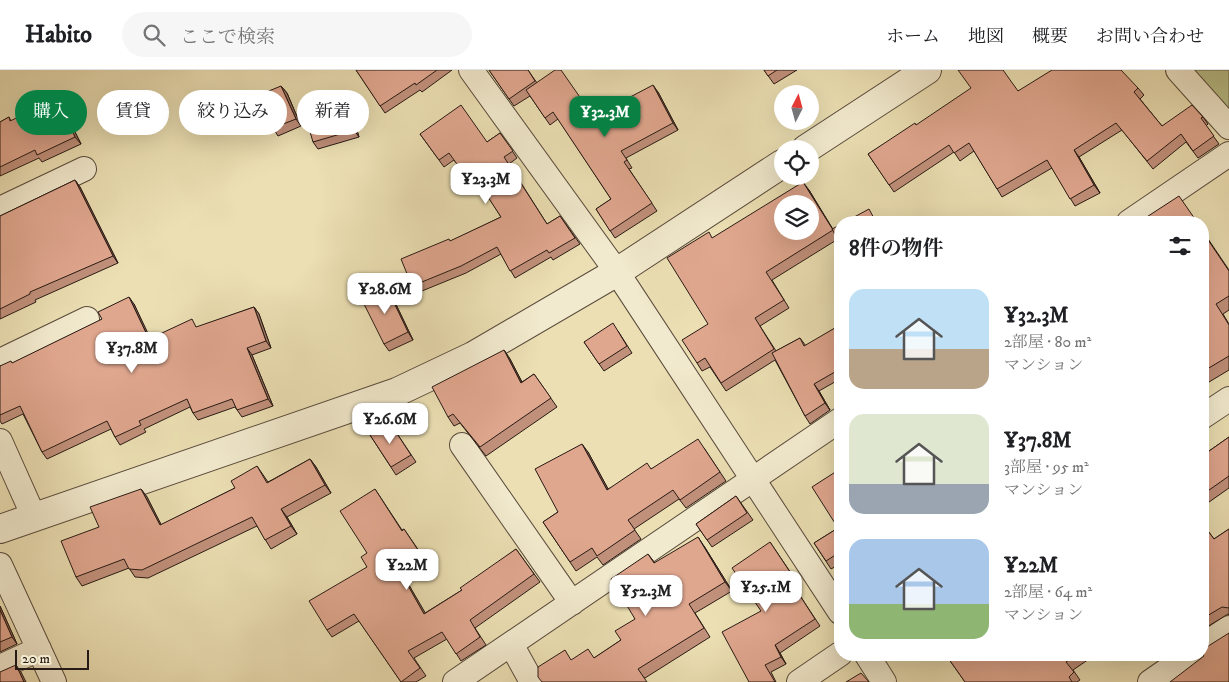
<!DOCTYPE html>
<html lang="ja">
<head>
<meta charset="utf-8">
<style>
  body { margin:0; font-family:"IM FELL DW Pica","Noto Serif JP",serif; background:#f6f6f6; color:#202124; height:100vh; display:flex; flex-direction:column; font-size:19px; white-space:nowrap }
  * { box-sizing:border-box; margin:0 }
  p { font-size:16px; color:#757577 }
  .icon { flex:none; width:28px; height:28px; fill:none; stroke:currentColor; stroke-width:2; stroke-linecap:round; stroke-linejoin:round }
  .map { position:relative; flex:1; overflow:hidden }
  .side { position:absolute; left:834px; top:146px; width:375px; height:445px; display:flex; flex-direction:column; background:#fff; border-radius:20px; box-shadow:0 5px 20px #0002 }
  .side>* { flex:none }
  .top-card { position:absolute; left:15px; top:20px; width:475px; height:45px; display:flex; gap:10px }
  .needle { width:32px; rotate:6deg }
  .fabs { position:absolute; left:774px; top:15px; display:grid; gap:10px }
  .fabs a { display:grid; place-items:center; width:45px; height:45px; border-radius:50%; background:#fff; box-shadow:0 5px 20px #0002; font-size:25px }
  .scale { position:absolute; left:15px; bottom:12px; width:74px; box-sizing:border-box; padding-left:5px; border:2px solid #281a14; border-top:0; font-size:14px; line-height:18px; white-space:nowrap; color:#281a14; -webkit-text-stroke:4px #f2eace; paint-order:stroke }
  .price { position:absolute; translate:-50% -42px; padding:0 11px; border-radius:10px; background:#fff; color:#222; font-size:16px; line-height:32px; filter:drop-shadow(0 1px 2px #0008) }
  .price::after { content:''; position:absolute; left:50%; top:30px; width:15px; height:11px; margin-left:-8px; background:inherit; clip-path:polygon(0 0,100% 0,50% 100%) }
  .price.current { background:#0b8043; color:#fff }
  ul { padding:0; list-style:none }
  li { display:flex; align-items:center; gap:15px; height:125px; padding:0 15px }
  li span { display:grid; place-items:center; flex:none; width:140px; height:100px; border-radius:15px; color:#555 }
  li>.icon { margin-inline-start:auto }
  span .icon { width:60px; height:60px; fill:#fffc; stroke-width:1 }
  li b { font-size:21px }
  h2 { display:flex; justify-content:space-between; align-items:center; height:60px; padding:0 15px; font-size:21px }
  .chip { padding:0 18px; border-radius:22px; background:#fff; box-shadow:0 5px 20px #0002; font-size:18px; line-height:45px }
  .chip.current { background:#0b8043; color:#fff }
  header { display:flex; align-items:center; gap:30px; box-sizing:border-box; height:70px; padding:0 25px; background:#fff; border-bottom:1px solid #e0e0e0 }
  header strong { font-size:24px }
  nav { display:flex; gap:28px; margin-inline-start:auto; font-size:18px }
  .search { width:350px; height:45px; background:#f6f6f6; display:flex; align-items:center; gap:12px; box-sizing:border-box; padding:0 18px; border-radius:28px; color:#757577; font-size:19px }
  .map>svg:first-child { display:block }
  .park { fill:#b9c18b; stroke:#706e50 }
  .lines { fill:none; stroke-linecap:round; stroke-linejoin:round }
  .minor-casing { stroke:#594b3c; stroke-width:26 }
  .tertiary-casing { stroke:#594b3c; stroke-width:30 }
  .minor { stroke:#f2eace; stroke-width:24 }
  .tertiary { stroke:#f2eace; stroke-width:28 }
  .wall { fill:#c1907b; stroke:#281a14 }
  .shaded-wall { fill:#9d7564; stroke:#281a14 }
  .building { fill:#e0a78f; stroke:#281a14; fill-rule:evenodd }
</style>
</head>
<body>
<header>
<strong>Habito</strong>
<div class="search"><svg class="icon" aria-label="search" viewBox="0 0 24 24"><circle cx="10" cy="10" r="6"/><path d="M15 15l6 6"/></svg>ここで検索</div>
<nav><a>ホーム</a><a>地図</a><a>概要</a><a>お問い合わせ</a></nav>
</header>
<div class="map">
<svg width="1229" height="612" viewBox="0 0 1229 612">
  <rect width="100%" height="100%" fill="#ebdfb3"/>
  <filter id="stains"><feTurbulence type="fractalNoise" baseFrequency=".004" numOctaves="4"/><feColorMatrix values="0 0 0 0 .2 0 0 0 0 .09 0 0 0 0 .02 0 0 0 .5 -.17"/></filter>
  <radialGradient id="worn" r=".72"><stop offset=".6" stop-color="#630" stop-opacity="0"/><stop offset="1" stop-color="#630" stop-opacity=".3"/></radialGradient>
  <!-- park -->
  <path class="park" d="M1178,0H1229V57Z"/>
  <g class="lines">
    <defs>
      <path id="minor" d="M471,0L617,202L840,542
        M1178,0L1229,57
        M0,139L84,99
        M1129,152L1229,84
        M0,291L87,249
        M1202,347L1229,329
        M0,371L34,447
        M462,375L572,533
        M0,495L54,612
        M511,574L532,612
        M1202,576L1229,558
        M867,585L884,612
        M0,597L39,579
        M455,612L840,350
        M799,612L840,584
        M1150,612L1189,585"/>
      <path id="tertiary" d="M806,79L927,0
        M0,459L397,322L473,286L617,202L782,94"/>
    </defs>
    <!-- minor casing -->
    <use href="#minor" class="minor-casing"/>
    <!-- tertiary casing -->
    <use href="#tertiary" class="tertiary-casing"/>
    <!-- minor -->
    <use href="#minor" class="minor"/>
    <!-- tertiary -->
    <use href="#tertiary" class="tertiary"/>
  </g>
  <!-- wall -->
  <path class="wall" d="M356,0H452L422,22L420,20L385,43Z
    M489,0H528L537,13L584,33L597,44L658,22L678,60L626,88L632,98L629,99L657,141L615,168L596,139L611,129L558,49L550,55L530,26L514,36Z
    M764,0H797L774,14Z
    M281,16L287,23L301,56L278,66L273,58Z
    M1138,18L1144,25L1140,29L1162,56L1203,47L1208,54L1206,56L1219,74L1198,88L1186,72L1153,99L1122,60L1079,87L1100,123L1075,136L1052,98L1002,127L974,81L960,91L954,82L894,122L868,84L916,55L1018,21Z
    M62,36L81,74L42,92L39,88L0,106V52L9,47L11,51Z
    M351,41L359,67L318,79L313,72Z
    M500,63L517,88L509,94L547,154L560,146L580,174L553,190L551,187L515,208L501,184L466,203L417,223L412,216L451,171L501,147L480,114L474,118L454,90L444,97L420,64L487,72Z
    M75,110L80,117L118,193L35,230L36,232L0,249V146Z
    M809,120L838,169L772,210L789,238L760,256L776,281L800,268L806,276L840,255V309L819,321L830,340L810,354L805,346L775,290L726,321L710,297L702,301L697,293L708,254L713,168Z
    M1202,160L1229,200V240L1223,244L1229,254V300L1209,312L1206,307L1202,309Z
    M391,224L413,270L389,281L384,274Z
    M134,234L150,269L198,257L254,237L259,244L271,278L252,285L273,336L242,347L235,337L198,350L193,343L190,337L144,359L146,362L120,375L115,367L111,359L47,389L42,382L23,344L2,354L0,351V296L13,293Z
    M618,261L632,283L604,301L584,272Z
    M504,280L510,289L522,312L534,304L557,337L486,386L460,353L454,356L448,347Z
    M390,353L416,392L396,405L370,365Z
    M1229,367V418L1202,437V386Z
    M704,378L726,411L686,438L679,429L634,459L641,469L603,495L597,487L576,501L543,452L558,442L588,382L608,419L651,399Z
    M310,389L316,397L331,423L287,447L297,464L271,479L257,456L148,508L135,507L129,498L82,516L76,507L99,457L141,419L147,427L161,455L235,418L257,396L268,412Z
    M840,399V494L831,499L814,473L838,458Z
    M375,419L402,460L404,459L426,491L403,505L425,543L462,520L516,479L540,512L475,558L486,575L461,591L447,569L414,588L426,606L416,612H401L359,551L332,567L327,560L367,497V483Z
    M736,426L753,450L712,477L696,454Z
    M1202,453L1214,469L1229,459V545L1228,544L1202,560Z
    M770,472L795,509L791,512L820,556L780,583L786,594L771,602L776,612H749L761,541Z
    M704,476L732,521L695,543L710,567L645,608L594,588L621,570L635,549L648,484L655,493Z
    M0,536L17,574L0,582Z
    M946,585H1095L1073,600L1080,610L1077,612H965Z"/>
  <!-- shaded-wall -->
  <path class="shaded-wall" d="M653,15L658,22L678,60L673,53Z
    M281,16L287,23L301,56L296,49Z
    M57,29L62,36L81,74L75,67Z
    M346,34L351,41L359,67L354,60Z
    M1074,80L1079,87L1100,123L1094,115Z
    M75,110L80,117L118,193L113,186Z
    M803,112L809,120L839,169L833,160Z
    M386,216L391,224L413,270L408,262Z
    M129,227L134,234L154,276L149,269Z
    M254,237L259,244L271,278L266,271Z
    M247,278L252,285L273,336L268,329Z
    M504,280L510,289L527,322L521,313Z
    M814,314L819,321L830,340L825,333Z
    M582,374L588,382L613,428L607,420Z
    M310,389L316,397L331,423L325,415Z
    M141,419L147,427L166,464L160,455Z
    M281,439L287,447L297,464L291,456Z
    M698,467L704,476L732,521L725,512Z
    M398,498L403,505L430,551L424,544Z
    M0,536L17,574L12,567L0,540Z
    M775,575L780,583L786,594L781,587Z
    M16,595L21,602L26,612H24Z"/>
  <!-- building -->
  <path class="building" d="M356,0H437L416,15L415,13L380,36Z
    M489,0H528L535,11L509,29Z
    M555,0H561L584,33L587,31L596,45L653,15L673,53L621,81L627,90L624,92L652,133L610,161L596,139L611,129L553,42L545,48L526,20Z
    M764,0H777L768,6Z
    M958,0H1003L1018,21L1052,0H1121L1138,18L1134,22L1162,56L1192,35L1203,47L1201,48L1214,66L1193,81L1181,64L1147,91L1116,53L1074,80L1094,115L1070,129L1047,90L997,119L969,73L954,83L949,75L889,115L868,84L915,53L916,55L971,18Z
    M281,16L296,49L273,58L259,25Z
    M57,29L75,67L37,85L35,80L0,97V52L9,47L10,51Z
    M346,34L354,60L313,72L305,45Z
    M461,35L487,72L500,63L513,81L504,87L547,154L560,146L575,168L549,183L547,180L510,201L497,177L461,196L412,216L401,189L449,169L450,171L501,147L475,107L469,111L449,83L439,90L420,64Z
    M75,110L113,186L30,222V224L0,239V146Z
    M803,112L833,160L766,202L784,230L755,248L774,279L721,313L705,288L697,293L682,270L708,254L667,188L709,162L712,168ZM782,134H810V161H782Z
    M1179,126L1197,152H1139Z
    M869,139L876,152H845Z
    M981,149L984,152H977Z
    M840,155V173L832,159Z
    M1202,161L1229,201V226L1216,234L1229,255V286L1202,302Z
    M386,216L408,262L384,274L361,228Z
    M129,227L149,269L192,249L196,257L254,237L266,271L247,278L268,329L237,340L232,329L193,343L187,329L139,351L141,355L115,367L107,351L42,382L20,336L0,345V296L11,291L12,293L102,249L98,242Z
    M613,253L627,276L599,294L584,272Z
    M840,255V299L814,314L825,333L805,346L772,283L800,268L804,276Z
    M504,280L521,313L534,304L551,328L480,377L453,344L448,347L432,317Z
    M390,353L411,385L391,397L370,365Z
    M1229,367V406L1202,425V386Z
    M698,369L720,402L680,430L673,420L628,450L635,460L597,486L592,478L570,492L543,452L558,442L535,399L582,374L607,420L647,393L651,399Z
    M310,389L325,415L281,439L291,456L265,470L252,447L142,500L129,499L124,489L76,507L61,471L99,457L90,437L141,419L160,455L235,418L231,411L257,396L267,413Z
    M840,399V482L826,491L814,473L838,458L812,417Z
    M375,419L402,461L404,459L420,483L398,498L424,544L462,520L460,518L516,479L534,504L470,550L480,567L456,584L442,562L408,581L420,598L401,612L354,544L327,560L309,531L367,497L361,487L367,483L340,441Z
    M736,426L747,443L707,470L696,454Z
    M1202,453L1214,469L1229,459V538L1222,537L1202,549Z
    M698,467L725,512L689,534L704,558L638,599L647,612H542L538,607V597L565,580L571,590L588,579L594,588L621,570L615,561L635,549L611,509L648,484L654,493Z
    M770,472L790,502L786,504L815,549L775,575L781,587L765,595L775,612H749L722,562L761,541L732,498Z
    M0,540L12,567L0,572Z
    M1229,563V612H1170L1204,586L1202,583V580Z
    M946,585H1077L1066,592L1074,602L1069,607L1072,612H965Z
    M16,595L24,612H0V602Z
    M861,603L869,612H846Z"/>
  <rect width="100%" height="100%" filter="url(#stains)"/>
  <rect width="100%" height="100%" fill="url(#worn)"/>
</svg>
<div class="fabs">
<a><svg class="needle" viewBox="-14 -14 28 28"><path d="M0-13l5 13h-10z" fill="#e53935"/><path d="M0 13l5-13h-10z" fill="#757577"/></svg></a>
<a><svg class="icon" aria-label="locate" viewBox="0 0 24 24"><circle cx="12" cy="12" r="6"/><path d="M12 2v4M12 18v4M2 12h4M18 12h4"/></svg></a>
<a><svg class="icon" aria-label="layers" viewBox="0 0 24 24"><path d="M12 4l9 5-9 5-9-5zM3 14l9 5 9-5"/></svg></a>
</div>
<div class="scale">20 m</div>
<b class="price current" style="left:605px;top:68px">¥32.3M</b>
<b class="price" style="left:486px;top:135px">¥23.3M</b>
<b class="price" style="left:385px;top:245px">¥28.6M</b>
<b class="price" style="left:132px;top:304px">¥37.8M</b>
<b class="price" style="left:390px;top:375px">¥26.6M</b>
<b class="price" style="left:407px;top:521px">¥22M</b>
<b class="price" style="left:766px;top:543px">¥25.1M</b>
<b class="price" style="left:646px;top:547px">¥52.3M</b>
<div class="top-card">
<a class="chip current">購入</a>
<a class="chip">賃貸</a>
<a class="chip">絞り込み</a>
<a class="chip">新着</a>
</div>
<section class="side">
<h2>8件の物件<svg class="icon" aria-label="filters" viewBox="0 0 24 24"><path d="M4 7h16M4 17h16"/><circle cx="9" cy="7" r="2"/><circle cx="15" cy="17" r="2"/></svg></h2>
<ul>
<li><span style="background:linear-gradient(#bfe0f5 60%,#b9a48a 0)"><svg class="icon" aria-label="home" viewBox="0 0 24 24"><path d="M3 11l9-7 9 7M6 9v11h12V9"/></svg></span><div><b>¥32.3M</b><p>2部屋 · 80 m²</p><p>マンション</p></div></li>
<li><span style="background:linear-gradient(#dfe7d0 70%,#9aa5b1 0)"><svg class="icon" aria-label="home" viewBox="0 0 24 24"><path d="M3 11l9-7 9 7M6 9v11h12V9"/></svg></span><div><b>¥37.8M</b><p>3部屋 · 95 m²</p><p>マンション</p></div></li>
<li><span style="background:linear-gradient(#a9c7e8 65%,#8fb573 0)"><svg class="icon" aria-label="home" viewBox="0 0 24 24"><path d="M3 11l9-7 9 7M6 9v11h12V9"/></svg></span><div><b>¥22M</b><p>2部屋 · 64 m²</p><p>マンション</p></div></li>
</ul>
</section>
</div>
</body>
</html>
